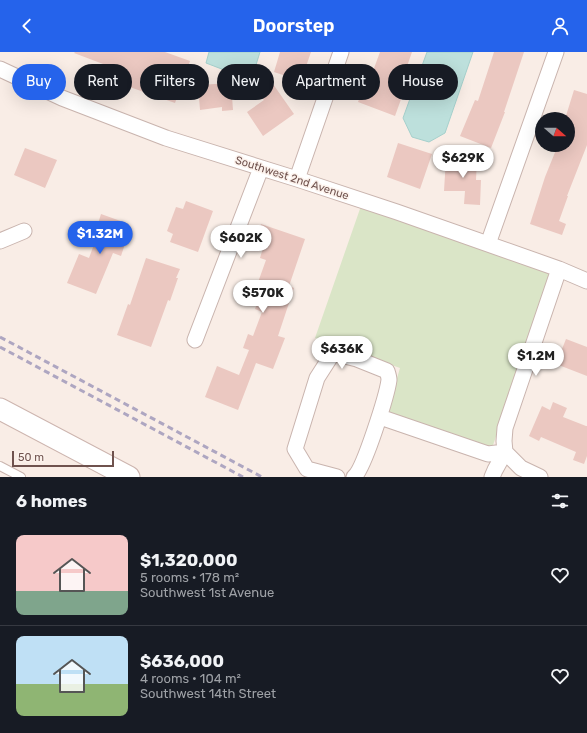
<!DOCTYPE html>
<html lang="en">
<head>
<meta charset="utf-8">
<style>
  body { margin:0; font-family:Rubik,sans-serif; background:#242831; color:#f1f3f6; height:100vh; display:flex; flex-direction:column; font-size:15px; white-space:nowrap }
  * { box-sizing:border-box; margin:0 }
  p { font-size:13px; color:#9ea1a6 }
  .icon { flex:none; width:22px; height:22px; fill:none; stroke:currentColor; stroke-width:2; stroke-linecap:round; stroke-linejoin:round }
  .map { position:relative; height:425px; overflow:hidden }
  .sheet { display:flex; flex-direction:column; background:#171b24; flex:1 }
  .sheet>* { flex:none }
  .banner { position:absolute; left:12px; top:12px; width:563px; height:36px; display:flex; gap:8px }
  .needle { width:26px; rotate:110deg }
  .controls { position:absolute; left:535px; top:60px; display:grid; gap:8px }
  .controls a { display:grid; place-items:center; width:40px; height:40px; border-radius:50%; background:#171b24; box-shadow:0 4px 16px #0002; font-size:20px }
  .scale { position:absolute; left:12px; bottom:10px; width:102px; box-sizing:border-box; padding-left:4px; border:2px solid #6f524e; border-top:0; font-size:11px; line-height:14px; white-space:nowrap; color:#6f524e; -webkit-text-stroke:3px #fcf2ec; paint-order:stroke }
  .price { position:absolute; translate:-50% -34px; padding:0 9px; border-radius:14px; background:#fff; color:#222; font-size:13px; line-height:26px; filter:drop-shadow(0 1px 2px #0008) }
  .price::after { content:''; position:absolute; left:50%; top:24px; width:12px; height:9px; margin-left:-6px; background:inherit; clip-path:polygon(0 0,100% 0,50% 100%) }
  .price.active { background:#2563eb; color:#fff }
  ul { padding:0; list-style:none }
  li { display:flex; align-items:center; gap:12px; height:100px; padding:0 16px }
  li+li { border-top:1px solid #363941 }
  li span { display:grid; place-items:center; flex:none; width:112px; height:80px; border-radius:8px; color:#555 }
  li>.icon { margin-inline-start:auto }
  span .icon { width:48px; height:48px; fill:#fffc; stroke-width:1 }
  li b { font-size:17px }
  h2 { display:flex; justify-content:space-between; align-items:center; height:48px; padding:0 16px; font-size:17px }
  .chip { padding:0 14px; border-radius:18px; background:#171b24; box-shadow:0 4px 16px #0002; font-size:14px; line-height:36px }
  .chip.active { background:#2563eb; color:#fff }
  header { display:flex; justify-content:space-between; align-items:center; height:52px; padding:0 16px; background:#2563eb; color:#fff; font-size:18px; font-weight:600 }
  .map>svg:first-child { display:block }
  .green { fill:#dae5c7 }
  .water { fill:#bde0dc; stroke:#a5d0cc }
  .building { fill:#ebc8c1 }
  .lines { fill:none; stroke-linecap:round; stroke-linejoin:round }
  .service-casing { stroke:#c9b4ae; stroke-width:10 }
  .minor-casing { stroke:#c9b4ae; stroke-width:17 }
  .secondary-casing { stroke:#cdb5af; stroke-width:23 }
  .service { stroke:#fff; stroke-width:8 }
  .minor { stroke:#fff; stroke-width:15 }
  .secondary { stroke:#fff; stroke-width:21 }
  .rail { stroke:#aea6c1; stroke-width:3; stroke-dasharray:6 4; stroke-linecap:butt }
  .labels { text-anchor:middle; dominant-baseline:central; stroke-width:3; stroke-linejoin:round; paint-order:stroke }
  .street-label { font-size:11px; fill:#6f524e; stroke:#fcf2ec }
</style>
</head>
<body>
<header><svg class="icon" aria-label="back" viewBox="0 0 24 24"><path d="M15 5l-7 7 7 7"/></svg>Doorstep<svg class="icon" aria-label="person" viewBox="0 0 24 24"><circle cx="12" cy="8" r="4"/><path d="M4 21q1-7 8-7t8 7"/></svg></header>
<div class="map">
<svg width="587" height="425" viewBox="0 0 587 425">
  <rect width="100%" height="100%" fill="#f9ede6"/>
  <!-- green -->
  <path class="green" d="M361,154L553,221L492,396L387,360L400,316L315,286Z"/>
  <!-- water -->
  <path class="water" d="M209,0H260L255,16L240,24L206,11Z
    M427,0H473L445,81L429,90L412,85L403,66Z"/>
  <!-- building -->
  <path class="building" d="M75,0H165L190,9L175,51L107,27L111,15L74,1Z
    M280,0H311L301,29L274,20Z
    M380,0H412L404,23L409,25L395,64L358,50L370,18L373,19Z
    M494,0H524L504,60H505L491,96L460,84L475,48L478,49Z
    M231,31L233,58L222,59V55L200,58L198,33Z
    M273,32L294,62L263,84L247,60L264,48L259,41Z
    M574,38L587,42V93L567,144H568L559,169L566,172L562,183L530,172L545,125L558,93H568V67H565Z
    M398,91L432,102L420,137L387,125Z
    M25,96L57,108L45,136L14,123Z
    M446,106L477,107L476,128H481L480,153L464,152L465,139H444Z
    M186,149L213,159L198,200L170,190L173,182L167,179L176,155L183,157Z
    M101,162L129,172L124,189H126L121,204L113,201L96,242L67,231L79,202L89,206L99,179L96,178Z
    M261,172L305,187L289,234L294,236L278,284L285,286L273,317L256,311L238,358L205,345L217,314L239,323L249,298L243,296L248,282L253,284L262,260L255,257L258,249L252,247L266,208L260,206L263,196L253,193Z
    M146,206L180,217L176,226H178L170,249L168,248L151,295L117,283L128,252L130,253Z
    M566,287L587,295V324L556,312Z
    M553,350L567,356L563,365L586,374H587V404L584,412L573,408L576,400L541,385L539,389L529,384L542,354L550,358Z"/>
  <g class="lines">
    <defs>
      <path id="service" d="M0,414L21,425"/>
      <path id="minor" d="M0,17L62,46L166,86L297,127L397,160L559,217L587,229
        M297,127L341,0
        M0,189L24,179
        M488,192L556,0
        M195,288L261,116
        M380,365L488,402L505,400L521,416L540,425
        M337,425L307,417L295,397L317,326L333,301L357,307L387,319C388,322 389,325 389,328C387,343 364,417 354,425
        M492,425L495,418L505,400L504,389L505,376L559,217"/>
      <path id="secondary" d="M0,357L129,425"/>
    </defs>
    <!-- service casing -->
    <use href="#service" class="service-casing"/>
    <!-- minor casing -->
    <use href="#minor" class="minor-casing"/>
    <!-- secondary casing -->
    <use href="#secondary" class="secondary-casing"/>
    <!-- service -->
    <use href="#service" class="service"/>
    <!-- minor -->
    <use href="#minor" class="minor"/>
    <!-- secondary -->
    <use href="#secondary" class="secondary"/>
    <!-- rail -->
    <path class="rail" d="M0,285L262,425
      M0,295L243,425"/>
  </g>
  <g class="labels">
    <!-- street labels -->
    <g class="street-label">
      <text transform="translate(292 126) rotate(18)">Southwest 2nd Avenue</text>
    </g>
  </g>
</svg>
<div class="controls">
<a><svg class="needle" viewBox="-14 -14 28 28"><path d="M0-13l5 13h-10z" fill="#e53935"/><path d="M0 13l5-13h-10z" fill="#9ea1a6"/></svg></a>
</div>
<div class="scale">50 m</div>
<b class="price" style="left:463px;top:127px">$629K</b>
<b class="price active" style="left:100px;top:203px">$1.32M</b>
<b class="price" style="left:241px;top:207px">$602K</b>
<b class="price" style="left:263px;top:262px">$570K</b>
<b class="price" style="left:342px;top:318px">$636K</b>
<b class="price" style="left:536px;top:325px">$1.2M</b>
<div class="banner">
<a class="chip active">Buy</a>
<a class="chip">Rent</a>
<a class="chip">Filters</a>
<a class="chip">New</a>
<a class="chip">Apartment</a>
<a class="chip">House</a>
</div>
</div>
<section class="sheet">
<h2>6 homes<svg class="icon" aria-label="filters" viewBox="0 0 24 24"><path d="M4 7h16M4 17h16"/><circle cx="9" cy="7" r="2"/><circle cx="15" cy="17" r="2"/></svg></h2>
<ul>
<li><span style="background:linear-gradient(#f6c9c9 70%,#7fa58c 0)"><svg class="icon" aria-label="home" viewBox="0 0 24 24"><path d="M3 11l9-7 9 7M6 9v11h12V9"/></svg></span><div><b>$1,320,000</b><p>5 rooms · 178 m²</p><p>Southwest 1st Avenue</p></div><svg class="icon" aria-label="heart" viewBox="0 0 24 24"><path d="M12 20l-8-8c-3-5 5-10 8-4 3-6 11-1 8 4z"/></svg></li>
<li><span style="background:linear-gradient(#bfe0f5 60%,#8fb573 0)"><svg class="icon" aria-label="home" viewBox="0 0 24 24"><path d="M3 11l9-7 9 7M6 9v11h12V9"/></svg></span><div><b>$636,000</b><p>4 rooms · 104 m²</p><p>Southwest 14th Street</p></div><svg class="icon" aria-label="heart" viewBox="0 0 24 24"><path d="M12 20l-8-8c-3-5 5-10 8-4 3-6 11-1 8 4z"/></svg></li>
</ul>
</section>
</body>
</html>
